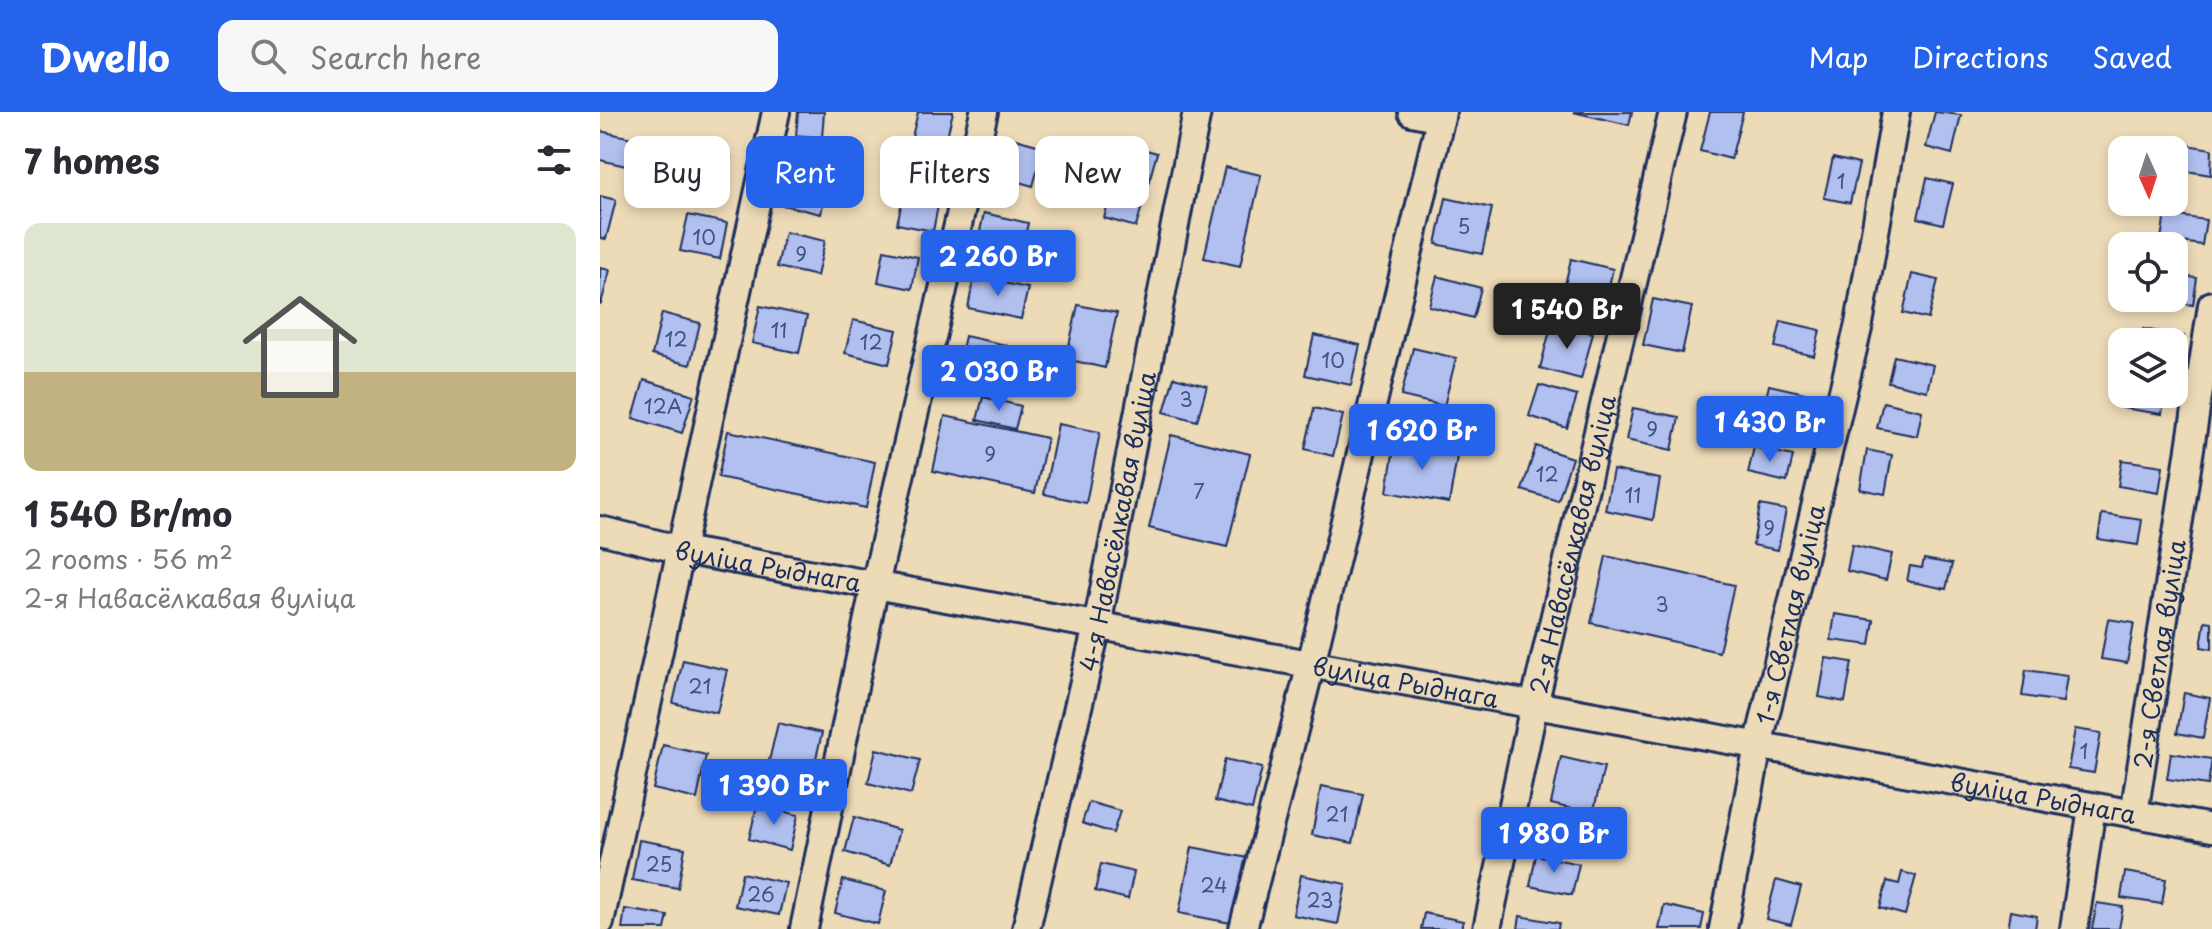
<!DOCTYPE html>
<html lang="en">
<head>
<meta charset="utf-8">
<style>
  body { margin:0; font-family:"Playpen Sans",sans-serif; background:#f7f7f7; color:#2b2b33; height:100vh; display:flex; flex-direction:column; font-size:30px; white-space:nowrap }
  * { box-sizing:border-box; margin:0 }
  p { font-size:26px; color:#7c7c81 }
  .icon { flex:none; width:44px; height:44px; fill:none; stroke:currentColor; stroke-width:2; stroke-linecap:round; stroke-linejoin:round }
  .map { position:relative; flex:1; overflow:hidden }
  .sheet { display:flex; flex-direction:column; background:#fff; width:600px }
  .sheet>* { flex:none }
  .banner { position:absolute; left:24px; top:24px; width:760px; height:72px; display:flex; gap:16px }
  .needle { width:52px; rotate:177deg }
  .tools { position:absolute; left:1508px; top:24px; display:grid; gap:16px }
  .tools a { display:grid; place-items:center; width:80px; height:80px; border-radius:16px; background:#fff; box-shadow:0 4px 12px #0003; font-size:40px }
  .price { position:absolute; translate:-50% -68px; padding:0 18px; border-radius:8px; background:#2563eb; color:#fff; font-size:26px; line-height:52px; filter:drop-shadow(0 2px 4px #0008) }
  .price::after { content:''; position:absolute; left:50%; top:48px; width:24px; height:18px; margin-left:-12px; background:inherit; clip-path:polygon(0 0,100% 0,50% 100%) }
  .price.active { background:#222; color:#fff }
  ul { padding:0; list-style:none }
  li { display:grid; align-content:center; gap:16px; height:424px; padding:0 24px }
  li+li { border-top:2px solid #e1e1e2 }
  li span { display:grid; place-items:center; height:248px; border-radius:16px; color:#555 }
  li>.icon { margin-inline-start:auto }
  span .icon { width:144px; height:144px; fill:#fffc; stroke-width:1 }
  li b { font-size:34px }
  h2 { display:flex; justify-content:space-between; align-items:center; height:96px; padding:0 24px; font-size:34px }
  .tag { padding:0 28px; border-radius:16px; background:#fff; box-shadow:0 4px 12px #0003; font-size:28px; line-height:72px }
  .tag.active { background:#2563eb; color:#fff }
  header { display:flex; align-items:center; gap:48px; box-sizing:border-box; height:112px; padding:0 40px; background:#2563eb; color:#fff }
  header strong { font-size:38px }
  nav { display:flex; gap:44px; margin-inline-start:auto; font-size:28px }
  .search { width:560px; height:72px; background:#f7f7f7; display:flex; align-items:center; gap:20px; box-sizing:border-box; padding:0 28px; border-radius:16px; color:#7c7c81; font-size:30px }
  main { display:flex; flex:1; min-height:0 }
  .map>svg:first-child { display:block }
  .building { fill:#b2c0f0; stroke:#1b2f5e; stroke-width:2 }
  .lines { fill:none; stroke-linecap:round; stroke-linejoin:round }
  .minor-casing { stroke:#1b2f5e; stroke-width:32 }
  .minor { stroke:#eddab7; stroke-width:26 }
  .labels { text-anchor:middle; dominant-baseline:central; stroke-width:7; stroke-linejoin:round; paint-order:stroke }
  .number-label { font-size:20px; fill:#415382 }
  .street-label { font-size:24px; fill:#1b2f5e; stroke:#eddab7 }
</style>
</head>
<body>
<header>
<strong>Dwello</strong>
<div class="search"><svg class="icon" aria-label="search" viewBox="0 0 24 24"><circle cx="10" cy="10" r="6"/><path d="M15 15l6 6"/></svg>Search here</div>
<nav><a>Map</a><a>Directions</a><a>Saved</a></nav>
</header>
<main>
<section class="sheet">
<h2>7 homes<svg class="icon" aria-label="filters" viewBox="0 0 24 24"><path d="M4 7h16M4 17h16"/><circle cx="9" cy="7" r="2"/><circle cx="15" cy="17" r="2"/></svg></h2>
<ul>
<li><span style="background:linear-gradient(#dfe7d0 60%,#c2b280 0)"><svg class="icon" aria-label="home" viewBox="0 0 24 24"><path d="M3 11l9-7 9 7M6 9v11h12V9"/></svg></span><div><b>1 540 Br/mo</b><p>2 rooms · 56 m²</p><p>2-я Навасёлкавая вуліца</p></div></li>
</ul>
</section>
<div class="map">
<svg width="1612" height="817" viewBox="0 0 1612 817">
  <rect width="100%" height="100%" fill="#eddab7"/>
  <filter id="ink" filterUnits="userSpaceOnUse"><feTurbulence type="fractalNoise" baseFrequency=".0125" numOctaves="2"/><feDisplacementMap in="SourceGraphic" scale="16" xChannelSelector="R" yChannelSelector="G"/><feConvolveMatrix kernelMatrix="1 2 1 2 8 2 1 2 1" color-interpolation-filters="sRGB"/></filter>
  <g filter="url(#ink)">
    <!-- building -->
    <path class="building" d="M198,0H224L222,26L196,23Z
      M318,0H353L343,41L310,33Z
      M973,0H1032L1029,13Z
      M1110,0H1143L1131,47L1100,39Z
      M1335,0L1361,3L1352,42L1326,35Z
      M0,19L32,26L26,54L0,48Z
      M412,26L444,35L433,74L401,65Z
      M1574,31L1612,37L1611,63L1574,57Z
      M525,32L557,41L536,115L504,106Z
      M91,36L131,45L125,75L84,66Z
      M1233,46L1259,52L1250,91L1224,86Z
      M625,55L661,63L640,154L604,146Z
      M190,60L228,69L221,102L182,93Z
      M1327,66L1353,72L1343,112L1318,106Z
      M305,76L340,84L333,119L297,112Z
      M0,84L16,88L6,127L0,126Z
      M846,86L892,96L882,142L836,132Z
      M384,101L428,111L421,143L377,133Z
      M1565,102L1606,108L1602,133L1561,127Z
      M88,103L127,111L120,147L80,139Z
      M185,120L225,129L217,164L177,155Z
      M284,138L318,145L312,177L278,170Z
      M971,147L1013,157L1005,191L963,181Z
      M0,156L10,158L1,192H0Z
      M1312,162L1338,168L1328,207L1303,201Z
      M1574,163L1597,166L1593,193L1553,187L1574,186Z
      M837,164L881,176L873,206L829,194Z
      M374,165L428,176L421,207L368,196Z
      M1053,187L1092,195L1082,241L1043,233Z
      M478,193L517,201L505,256L466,247Z
      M160,194L207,204L199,241L152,231Z
      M62,201L100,211L90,253L52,243Z
      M253,208L297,218L289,252L245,241Z
      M1181,209L1220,218L1214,244L1175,235Z
      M952,211L993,221L981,267L940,256Z
      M1543,217L1584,224L1580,249L1574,248V230H1541Z
      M714,223L760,233L751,273L705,263Z
      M365,224L406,233L397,273L356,264Z
      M813,236L856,246L844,294L801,284Z
      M1294,244L1333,253L1327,279L1288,270Z
      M574,265L607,274L597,309L564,300Z
      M44,268L94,283L82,321L33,306Z
      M939,273L977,284L967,316L929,304Z
      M1169,273L1209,282L1203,308L1163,299Z
      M1524,282H1565L1562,302L1522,296Z
      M383,285L421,294L415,317L377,308Z
      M1283,290L1322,299L1317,324L1277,316Z
      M714,296L743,303L733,344L705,337Z
      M1033,296L1079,305L1072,338L1026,328Z
      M345,304L447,326L435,381L333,359Z
      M813,305L839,309L836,326L810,322Z
      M458,312L500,320L486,391L444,382Z
      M128,319L275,350L266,396L118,365Z
      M571,323L650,342L627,435L549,416Z
      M795,329L858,339L849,391L787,380Z
      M936,334L972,346L958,389L922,378Z
      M1154,335L1193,344L1187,370L1148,361Z
      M1267,338L1292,343L1285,382L1260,377Z
      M1522,348L1563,354L1559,381L1518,374Z
      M1013,358L1060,367L1053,408L1005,398Z
      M1160,393L1186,398L1178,438L1153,433Z
      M1502,402L1542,408L1538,433L1498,427Z
      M1252,433L1292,442L1286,468L1247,459Z
      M1006,444L1134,473L1119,540L991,511Z
      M1324,447L1352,452L1346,477L1307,469L1310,454L1322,456Z
      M1235,502L1274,508L1270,533L1231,528Z
      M1508,507L1534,511L1527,551L1501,547Z
      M1605,509L1612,510V537L1601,535Z
      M1226,546L1252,550L1245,590L1219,585Z
      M83,548L127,558L117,601L73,591Z
      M1426,558L1467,564L1463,590L1422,584Z
      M1584,581L1610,586L1603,626L1577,621Z
      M178,611L222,621L213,659L169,649Z
      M1475,617L1501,621L1494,661L1468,657Z
      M63,633L106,643L97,687L53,677Z
      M276,637L320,648L311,682L268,671Z
      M1571,641L1612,647L1608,673L1567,667Z
      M961,645L1004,655L993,702L951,692Z
      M625,647L662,656L652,698L615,689Z
      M721,674L763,682L753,731L712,723Z
      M489,690L520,699L513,721L482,711Z
      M157,693L198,703L190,738L149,727Z
      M254,705L299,718L290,753L245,740Z
      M39,728L85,736L78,776L32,768Z
      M592,735L648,746L636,812L579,801Z
      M936,743L979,752L972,783L930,774Z
      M501,752L534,760L528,787L495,779Z
      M1302,760L1316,764L1305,803L1280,796L1287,769L1299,772Z
      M1525,760L1566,767L1562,792L1521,786Z
      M142,761L186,771L179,803L135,794Z
      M701,763L746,772L738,812L693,803Z
      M243,768L286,779L278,812L235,801Z
      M1176,768L1201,775L1191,813L1166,807Z
      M1497,791L1523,795L1519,817H1492Z
      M1064,793L1104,802L1101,817H1059Z
      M25,797L68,804L65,817H22Z
      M1411,799L1437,804L1435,817H1438H1408Z
      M824,801L863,809L861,817H821Z
      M920,804L959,811L958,817H918Z"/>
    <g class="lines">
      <defs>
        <g id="minor">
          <path d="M812,0L841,6"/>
          <path id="s1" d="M0,418L82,438L1612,716"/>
          <path id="s2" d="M1534,702L1612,193"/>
          <path d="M0,810L176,0"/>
          <path d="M204,817L275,473L384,0"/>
          <path id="s3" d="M426,817L497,514L597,0"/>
          <path d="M643,817L711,552L842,0"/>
          <path id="s4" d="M887,817L934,593L1073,0"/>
          <path id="s5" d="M1123,817L1158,634L1259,212L1296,0"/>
          <path d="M1474,817L1492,695"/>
        </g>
      </defs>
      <!-- minor casing -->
      <use href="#minor" class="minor-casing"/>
      <!-- minor -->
      <use href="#minor" class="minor"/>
    </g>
  </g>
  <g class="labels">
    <!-- number labels -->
    <g class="number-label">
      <text x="1241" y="69">1</text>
      <text x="864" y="114">5</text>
      <text x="104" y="125">10</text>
      <text x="201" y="142">9</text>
      <text x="179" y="218">11</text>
      <text x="76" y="227">12</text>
      <text x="271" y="230">12</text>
      <text x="733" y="248">10</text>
      <text x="586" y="287">3</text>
      <text x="63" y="294">12А</text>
      <text x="1052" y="317">9</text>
      <text x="390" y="342">9</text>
      <text x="947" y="362">12</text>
      <text x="599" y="379">7</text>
      <text x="1033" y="383">11</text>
      <text x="1169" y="416">9</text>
      <text x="1062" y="492">3</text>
      <text x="100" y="574">21</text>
      <text x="1484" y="639">1</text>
      <text x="737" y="702">21</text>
      <text x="59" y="752">25</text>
      <text x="614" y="773">24</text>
      <text x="161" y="782">26</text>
      <text x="720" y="788">23</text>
    </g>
    <!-- street labels -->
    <g class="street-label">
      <text stroke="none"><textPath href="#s3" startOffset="418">4-я Навасёлкавая вуліца</textPath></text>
      <text stroke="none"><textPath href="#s4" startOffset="394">2-я Навасёлкавая вуліца</textPath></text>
      <text stroke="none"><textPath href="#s1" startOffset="172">вуліца Рыднага</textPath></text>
      <text stroke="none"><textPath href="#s5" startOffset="322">1-я Светлая вуліца</textPath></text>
      <text stroke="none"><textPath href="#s2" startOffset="162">2-я Светлая вуліца</textPath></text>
      <text stroke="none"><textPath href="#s1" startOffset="820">вуліца Рыднага</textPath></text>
      <text stroke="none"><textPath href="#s1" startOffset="1468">вуліца Рыднага</textPath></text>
    </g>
  </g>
</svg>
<div class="tools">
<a><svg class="needle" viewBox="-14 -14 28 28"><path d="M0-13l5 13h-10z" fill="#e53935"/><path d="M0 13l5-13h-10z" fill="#7c7c81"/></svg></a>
<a><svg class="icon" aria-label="locate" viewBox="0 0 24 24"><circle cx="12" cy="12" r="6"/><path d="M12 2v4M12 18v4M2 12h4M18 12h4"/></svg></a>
<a><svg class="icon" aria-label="layers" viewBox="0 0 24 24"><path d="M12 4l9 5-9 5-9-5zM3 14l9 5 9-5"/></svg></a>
</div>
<b class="price" style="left:398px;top:186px">2 260 Br</b>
<b class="price active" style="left:967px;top:239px">1 540 Br</b>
<b class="price" style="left:399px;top:301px">2 030 Br</b>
<b class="price" style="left:1170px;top:352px">1 430 Br</b>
<b class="price" style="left:822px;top:360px">1 620 Br</b>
<b class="price" style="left:174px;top:715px">1 390 Br</b>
<b class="price" style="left:954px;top:763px">1 980 Br</b>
<div class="banner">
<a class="tag">Buy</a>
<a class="tag active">Rent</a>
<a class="tag">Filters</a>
<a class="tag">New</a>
</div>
</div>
</main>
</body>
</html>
